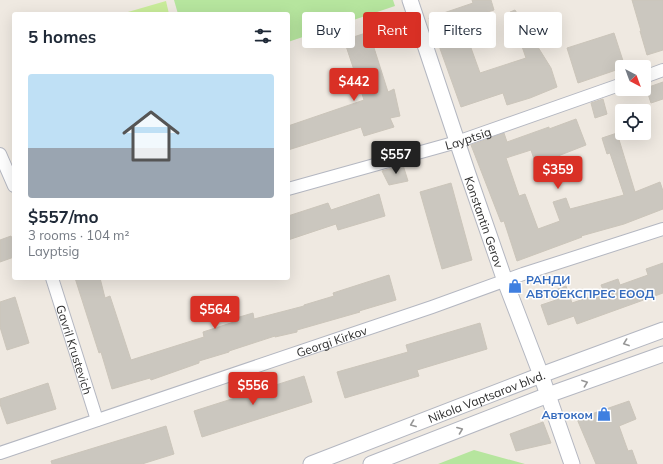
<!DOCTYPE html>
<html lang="en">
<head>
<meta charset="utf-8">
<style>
  body { margin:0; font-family:Mulish,sans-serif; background:#f2f2f3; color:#1f2937; height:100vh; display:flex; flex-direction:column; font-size:15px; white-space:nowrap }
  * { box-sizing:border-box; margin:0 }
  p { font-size:13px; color:#747a83 }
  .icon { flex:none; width:22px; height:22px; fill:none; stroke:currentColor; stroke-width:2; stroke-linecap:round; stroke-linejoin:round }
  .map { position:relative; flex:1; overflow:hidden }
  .side { position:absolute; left:12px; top:12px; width:278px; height:268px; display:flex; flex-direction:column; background:#fff; border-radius:4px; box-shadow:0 4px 16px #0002 }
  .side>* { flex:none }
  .top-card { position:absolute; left:302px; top:12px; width:301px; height:36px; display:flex; gap:8px }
  .needle { width:26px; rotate:139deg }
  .tools { position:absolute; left:615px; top:60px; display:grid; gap:8px }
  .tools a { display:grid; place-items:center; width:36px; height:36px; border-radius:4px; background:#fff; box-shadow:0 4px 16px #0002; font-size:20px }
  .price { position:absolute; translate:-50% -34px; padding:0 9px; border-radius:4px; background:#d93025; color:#fff; font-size:13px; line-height:26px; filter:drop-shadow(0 1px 2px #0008) }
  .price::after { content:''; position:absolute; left:50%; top:24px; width:12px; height:9px; margin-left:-6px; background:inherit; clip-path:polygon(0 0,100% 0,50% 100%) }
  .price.on { background:#222; color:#fff }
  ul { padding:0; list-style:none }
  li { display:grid; align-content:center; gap:8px; height:212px; padding:0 16px }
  li span { display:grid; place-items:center; height:124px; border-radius:4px; color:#555 }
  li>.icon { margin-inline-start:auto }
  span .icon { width:72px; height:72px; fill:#fffc; stroke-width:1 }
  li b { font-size:17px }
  h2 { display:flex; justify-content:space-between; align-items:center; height:48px; padding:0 16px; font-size:17px }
  .pill { padding:0 14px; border-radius:4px; background:#fff; box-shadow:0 4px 16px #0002; font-size:14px; line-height:36px }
  .pill.on { background:#d93025; color:#fff }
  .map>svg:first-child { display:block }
  .green { fill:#b6e59e }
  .pitch { fill:#c9ec9a }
  .building { fill:#cbc7bf; stroke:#cbc5ba }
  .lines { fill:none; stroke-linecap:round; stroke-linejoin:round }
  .minor-casing { stroke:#b4b7c1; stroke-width:14 }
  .tertiary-casing { stroke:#b4b7c1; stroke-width:17 }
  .minor { stroke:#fff; stroke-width:12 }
  .tertiary { stroke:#fff; stroke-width:15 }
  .oneway { stroke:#969696 }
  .labels { text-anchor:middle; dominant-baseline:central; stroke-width:3; stroke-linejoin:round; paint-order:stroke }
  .street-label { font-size:12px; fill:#2e2e2e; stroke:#fff }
  .shop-label { font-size:12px; font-weight:bold; fill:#366cbe; stroke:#fff; text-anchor:start }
</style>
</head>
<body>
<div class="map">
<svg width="663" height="464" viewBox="0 0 663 464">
  <rect width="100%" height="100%" fill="#efe9e1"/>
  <!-- green -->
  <path class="green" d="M174,0H393L395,6L288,42V14H178Z
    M474,450L525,464H438Z"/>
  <!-- pitch -->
  <path class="pitch" d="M166,1L169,14H121Z"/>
  <!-- building -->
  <path class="building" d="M472,0H491L494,10L461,20L480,73L526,58L510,12L515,10L525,26L538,21L541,32L531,36L551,68L557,87L530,98L507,105L503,93L461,107L429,18L473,3Z
    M632,0H663V50L647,55L640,31H641Z
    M369,32L388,92L394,89L400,116L390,118L394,127L364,136L361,127L288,150V126L364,100L344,40Z
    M614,33L625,67H622V68L578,83L567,48Z
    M663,82V99L651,103L646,88Z
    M603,99L607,114L595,118L591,103Z
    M576,119L586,145L558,156L560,161L537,168L531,150L506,158L519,196L525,194L538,229L560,221L553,202L566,198L570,209L624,195L610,153L607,154L602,138L617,133L635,192L660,182L663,191V209L624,224L581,236L582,237L517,261L504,221L501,222L471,145L504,133L507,142L549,127V129Z
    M403,165L408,181L389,185L382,171Z
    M451,183L472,260L442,269L420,192Z
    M379,194L385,216L338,230L336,224L288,240V216L328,203L331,210Z
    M11,236L14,243V257L0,262V240Z
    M663,263V293L577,324L574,316L548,325L541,305L556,300L553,291L566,286L572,303L604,292L601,285L618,279L620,285L648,275L646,269Z
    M389,275L396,300L359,311L360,312L297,330V332L275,337V336L229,351V352L199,361V363L151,380L150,378L112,389L101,352L99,353L75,278H100L105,298L110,296L131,360L204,337L203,332L237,321L236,318L253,313L254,319L304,306V305L334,296L333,293Z
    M15,297L29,343L7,350L0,327V302Z
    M480,323L487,349L417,370L419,376L345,398L337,372L408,352L406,345Z
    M304,376L312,402L202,437L194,411Z
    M48,383L56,409L7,424L0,404V399Z
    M629,401L636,419L619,426L628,451L632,450L637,464H596L577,419Z
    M543,422L551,443L516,451L510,434Z
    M166,426L174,454L142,464H52L51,461Z"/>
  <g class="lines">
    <defs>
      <g id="minor">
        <path d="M644,77L663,70"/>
        <path d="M0,154L14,186"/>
        <path id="s1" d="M288,189L457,142L622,84"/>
        <path id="s2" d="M52,278L97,420"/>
        <path id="s3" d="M0,453L432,307L523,274L663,229"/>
      </g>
      <g id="tertiary">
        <path id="s4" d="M410,0L468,174L505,281L541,375L572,464"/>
        <path id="s5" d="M311,464L541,375L663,330"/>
        <path d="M371,464L548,395L663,354"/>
      </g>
    </defs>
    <!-- minor casing -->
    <use href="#minor" class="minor-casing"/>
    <!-- tertiary casing -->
    <use href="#tertiary" class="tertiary-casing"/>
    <!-- minor -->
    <use href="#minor" class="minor"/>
    <!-- tertiary -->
    <use href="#tertiary" class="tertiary"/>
  </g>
  <!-- one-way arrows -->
  <defs><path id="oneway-chevron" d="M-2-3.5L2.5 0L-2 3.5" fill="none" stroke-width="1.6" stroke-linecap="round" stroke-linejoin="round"/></defs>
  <g class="oneway">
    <use href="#oneway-chevron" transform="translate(626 343) rotate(160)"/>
    <use href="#oneway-chevron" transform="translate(585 383) rotate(-20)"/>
    <use href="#oneway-chevron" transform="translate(413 424) rotate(159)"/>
    <use href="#oneway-chevron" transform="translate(460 430) rotate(-21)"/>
  </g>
  <!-- icons -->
  <defs>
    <symbol id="shop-bare" viewBox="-9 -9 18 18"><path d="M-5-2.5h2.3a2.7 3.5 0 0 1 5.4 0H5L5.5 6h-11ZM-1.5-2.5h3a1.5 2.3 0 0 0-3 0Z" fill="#3f7fe0" stroke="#fff" stroke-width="2.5" paint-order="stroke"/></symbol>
  </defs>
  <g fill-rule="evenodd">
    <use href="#shop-bare" x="505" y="276" width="20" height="20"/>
    <use href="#shop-bare" x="594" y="404" width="20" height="20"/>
  </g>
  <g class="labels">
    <!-- street labels -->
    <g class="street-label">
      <text stroke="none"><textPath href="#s1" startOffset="187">Layptsig</textPath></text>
      <text stroke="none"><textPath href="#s4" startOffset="234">Konstantin Gerov</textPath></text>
      <text stroke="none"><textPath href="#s3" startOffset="350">Georgi Kirkov</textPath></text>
      <text stroke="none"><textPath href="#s2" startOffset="75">Gavril Krustevich</textPath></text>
      <text stroke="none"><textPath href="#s5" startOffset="188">Nikola Vaptsarov blvd.</textPath></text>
    </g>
    <!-- shop labels -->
    <g class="shop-label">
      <text x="526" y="279">РАНДИ<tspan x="526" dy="14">АВТОЕКСПРЕС ЕООД</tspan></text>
      <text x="593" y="414" text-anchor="end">Автоком</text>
    </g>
  </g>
</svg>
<div class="tools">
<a><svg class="needle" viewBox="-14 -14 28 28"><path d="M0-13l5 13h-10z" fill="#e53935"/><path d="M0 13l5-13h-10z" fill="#747a83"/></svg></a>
<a><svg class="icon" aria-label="locate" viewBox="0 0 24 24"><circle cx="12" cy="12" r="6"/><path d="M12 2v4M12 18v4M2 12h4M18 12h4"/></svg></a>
</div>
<b class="price" style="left:354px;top:102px">$442</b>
<b class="price on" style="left:396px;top:175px">$557</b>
<b class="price" style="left:558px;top:190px">$359</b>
<b class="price" style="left:215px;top:330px">$564</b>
<b class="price" style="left:253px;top:406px">$556</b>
<div class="top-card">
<a class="pill">Buy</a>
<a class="pill on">Rent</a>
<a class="pill">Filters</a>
<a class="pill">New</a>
</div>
<section class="side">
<h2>5 homes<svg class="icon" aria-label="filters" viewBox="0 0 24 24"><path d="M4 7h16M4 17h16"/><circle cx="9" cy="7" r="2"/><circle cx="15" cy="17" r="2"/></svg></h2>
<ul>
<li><span style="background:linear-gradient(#bfe0f5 60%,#9aa5b1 0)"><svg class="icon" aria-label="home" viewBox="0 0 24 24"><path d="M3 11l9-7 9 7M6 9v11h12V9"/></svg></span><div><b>$557/mo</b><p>3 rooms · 104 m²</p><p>Layptsig</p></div></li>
</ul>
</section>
</div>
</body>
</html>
